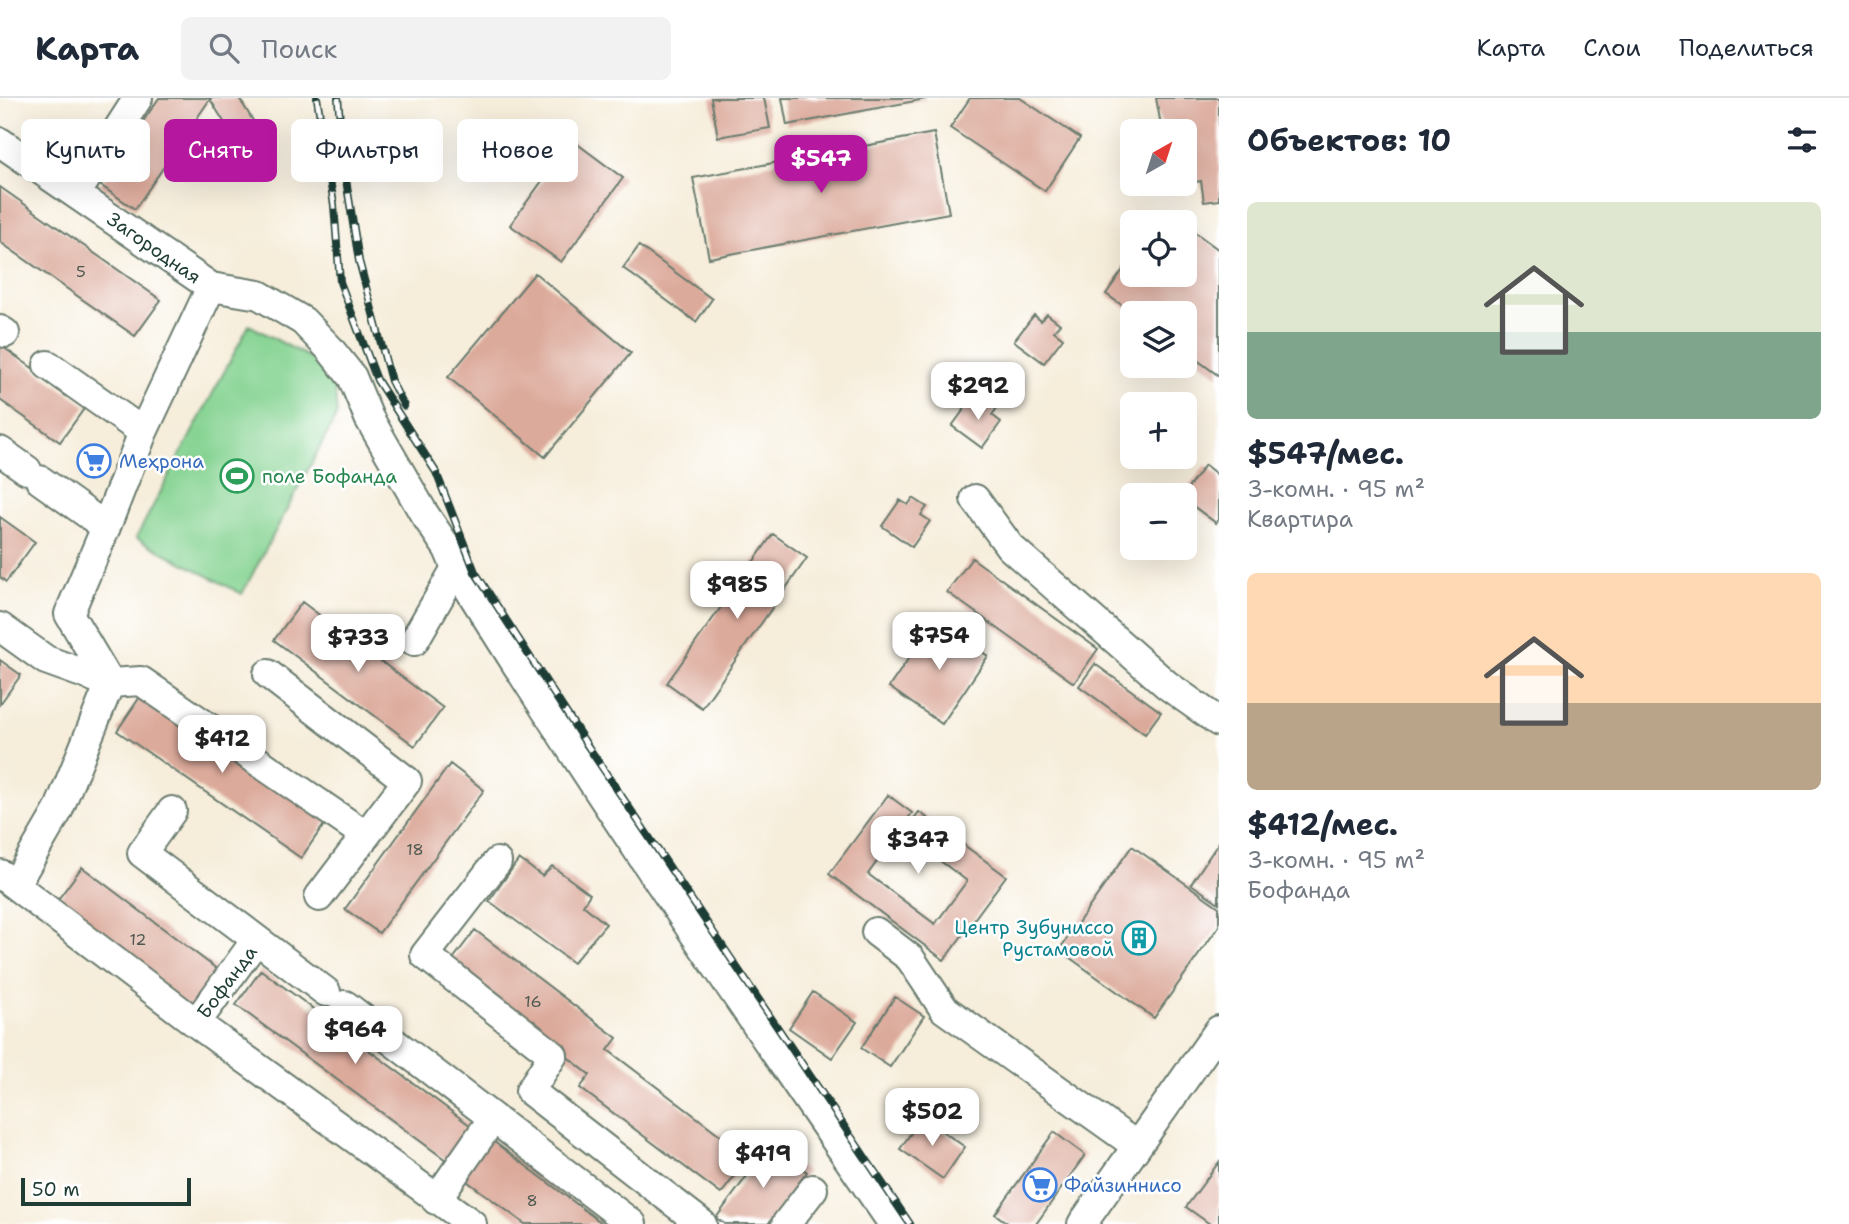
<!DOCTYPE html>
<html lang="ru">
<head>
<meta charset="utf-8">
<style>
  body { margin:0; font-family:"Shantell Sans",sans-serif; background:#f2f2f3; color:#1f2937; height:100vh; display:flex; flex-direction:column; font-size:26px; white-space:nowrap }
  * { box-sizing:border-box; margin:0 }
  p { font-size:23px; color:#747a83 }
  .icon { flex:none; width:38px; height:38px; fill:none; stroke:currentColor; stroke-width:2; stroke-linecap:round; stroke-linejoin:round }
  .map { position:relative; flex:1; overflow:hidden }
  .sheet { display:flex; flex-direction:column; background:#fff; width:630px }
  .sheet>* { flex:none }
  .guide { position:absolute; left:21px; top:21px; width:665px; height:63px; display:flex; gap:14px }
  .needle { width:46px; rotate:39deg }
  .controls { position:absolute; left:1120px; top:21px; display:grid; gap:14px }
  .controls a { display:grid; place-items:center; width:77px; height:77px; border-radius:10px; background:#fff; box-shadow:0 7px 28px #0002; font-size:35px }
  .scale { position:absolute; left:21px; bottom:18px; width:170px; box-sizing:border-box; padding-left:7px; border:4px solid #1f3d34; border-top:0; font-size:19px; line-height:24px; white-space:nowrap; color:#1f3d34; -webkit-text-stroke:5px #fff; paint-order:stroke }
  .price { position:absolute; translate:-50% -60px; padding:0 16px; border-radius:14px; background:#fff; color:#222; font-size:23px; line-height:46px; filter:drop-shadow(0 2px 4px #0008) }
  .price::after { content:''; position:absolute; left:50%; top:42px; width:21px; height:16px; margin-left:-10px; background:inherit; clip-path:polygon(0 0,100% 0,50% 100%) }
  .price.active { background:#b5179e; color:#fff }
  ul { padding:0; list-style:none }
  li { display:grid; align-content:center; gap:14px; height:371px; padding:0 28px }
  li span { display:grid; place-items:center; height:217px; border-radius:10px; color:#555 }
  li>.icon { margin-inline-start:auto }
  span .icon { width:126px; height:126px; fill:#fffc; stroke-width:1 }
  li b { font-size:30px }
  h2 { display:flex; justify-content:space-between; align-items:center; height:84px; padding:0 28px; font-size:30px }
  .pill { padding:0 24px; border-radius:10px; background:#fff; box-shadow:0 7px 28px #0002; font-size:24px; line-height:63px }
  .pill.active { background:#b5179e; color:#fff }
  header { display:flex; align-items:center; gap:42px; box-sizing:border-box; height:98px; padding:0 35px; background:#fff; border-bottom:2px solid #e0e1e3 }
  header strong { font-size:33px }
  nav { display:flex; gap:38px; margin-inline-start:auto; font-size:24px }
  .search { width:490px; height:63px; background:#f2f2f3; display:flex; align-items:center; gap:18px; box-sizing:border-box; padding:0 24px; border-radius:10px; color:#747a83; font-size:26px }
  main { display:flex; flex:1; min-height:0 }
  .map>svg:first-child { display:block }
  .green { fill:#85d392; stroke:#528863; stroke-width:2 }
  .building { fill:#dcaa9b }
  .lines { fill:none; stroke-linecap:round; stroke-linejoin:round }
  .minor-casing { stroke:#6a7b6e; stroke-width:32 }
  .minor { stroke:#fff; stroke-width:28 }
  .rail-casing { stroke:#1f3d34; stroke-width:8 }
  .rail { stroke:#fff; stroke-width:5; stroke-dasharray:16; stroke-linecap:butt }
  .labels { text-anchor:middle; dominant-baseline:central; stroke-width:5; stroke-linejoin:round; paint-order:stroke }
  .number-label { font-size:16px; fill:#4e584e }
  .street-label { font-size:19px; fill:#1f3d34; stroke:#fff }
  .shop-label { font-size:19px; fill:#366cbe; stroke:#fff; text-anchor:start }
  .leisure-label { font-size:19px; fill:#27864d; stroke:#fff; text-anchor:start }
  .culture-label { font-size:19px; fill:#0d838f; stroke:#fff; text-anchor:end }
</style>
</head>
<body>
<header>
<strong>Карта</strong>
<div class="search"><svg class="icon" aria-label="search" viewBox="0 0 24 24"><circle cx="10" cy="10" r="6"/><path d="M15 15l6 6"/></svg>Поиск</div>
<nav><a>Карта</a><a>Слои</a><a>Поделиться</a></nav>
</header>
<main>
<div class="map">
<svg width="1219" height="1126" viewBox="0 0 1219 1126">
  <rect width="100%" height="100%" fill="#fff"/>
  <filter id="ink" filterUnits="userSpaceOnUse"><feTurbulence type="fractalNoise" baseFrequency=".0143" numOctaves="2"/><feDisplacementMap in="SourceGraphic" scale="14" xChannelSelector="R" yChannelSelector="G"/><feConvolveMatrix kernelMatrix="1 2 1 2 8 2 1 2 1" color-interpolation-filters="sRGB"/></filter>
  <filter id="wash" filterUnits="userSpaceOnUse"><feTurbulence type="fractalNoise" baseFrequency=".00686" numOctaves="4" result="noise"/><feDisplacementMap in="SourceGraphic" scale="28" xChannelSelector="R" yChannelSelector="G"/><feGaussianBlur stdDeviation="1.57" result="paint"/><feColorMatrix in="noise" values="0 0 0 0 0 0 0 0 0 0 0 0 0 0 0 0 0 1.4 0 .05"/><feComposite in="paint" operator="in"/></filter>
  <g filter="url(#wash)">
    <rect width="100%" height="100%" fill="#f6edda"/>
    <!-- green -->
    <path class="green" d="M249,227L333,272L337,317L242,496L136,440Z"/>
    <g id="blocks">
      <!-- building -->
      <path class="building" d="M159,0H239L275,58L253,71L210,1L135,111L100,87Z
        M711,0H764L770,30L718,39Z
        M782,0H926V1L787,27Z
        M970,0H1020L1080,40L1045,93L950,30Z
        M1156,0H1219V102L1204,104L1201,83L1185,86V33H1162Z
        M934,35L949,115L709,160L693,80Z
        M572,42L623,80L561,164L510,127Z
        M0,89L161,202L135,238L0,144Z
        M1165,113L1181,124H1157Z
        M1185,127L1219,152V278L1185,253V215H1133L1106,196L1132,159V177H1185Z
        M639,148L712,201L696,224L623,170Z
        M535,175L631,255L545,359L448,279Z
        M1047,216L1060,226L1054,233L1063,240L1044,265L1014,243L1034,217L1041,223Z
        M0,247L86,308L60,344L0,302Z
        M983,301L997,310L992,317L1001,324L982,350L952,328L971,302L978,308Z
        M1205,367L1219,378V421L1216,425L1185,402L1183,397Z
        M913,400L927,409L921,417L930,423L912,449L882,428L900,402L908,407Z
        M0,419L35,444L6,484L0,479Z
        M773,436L807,460L702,610L667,585Z
        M972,460L1098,551L1074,585L947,494Z
        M302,504L443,610L415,648L274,542Z
        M935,522L988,558L942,626L889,589Z
        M0,562L21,577L0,606Z
        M1095,566L1161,614L1145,636L1079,588Z
        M144,593L328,721L301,760L117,633Z
        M450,666L484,692L379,835L345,811Z
        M888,697L912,715L868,776L935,826L967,783L903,735L919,714L1006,778L944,862L829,776Z
        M1219,744V805L1191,786Z
        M1132,748L1219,809V828L1154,920L1059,852Z
        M519,761L542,778L552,768L590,796L583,807L606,826L573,865L489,803Z
        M82,769L222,875L194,913L54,807Z
        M475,832L617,940L608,952L749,1059L721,1096L580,990L590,977L450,865Z
        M261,872L475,1031L450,1065L236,907Z
        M813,894L857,924L832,960L789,930Z
        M895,899L924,918L890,969L861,950Z
        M922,1019L965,1049L943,1081L900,1051Z
        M1054,1034L1085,1057L1036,1126H1009L995,1116Z
        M489,1040L603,1126H525L460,1078Z
        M770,1047L807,1074L768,1126H725L716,1120Z
        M1219,1064V1126H1210L1186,1109Z"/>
    </g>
  </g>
  <g filter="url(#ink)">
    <use href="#blocks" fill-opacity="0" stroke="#6a7b6e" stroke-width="2"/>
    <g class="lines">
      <defs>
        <path id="minor" d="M0,44L211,189L259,197L303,223L329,250L352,279L369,320L423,414L448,451L456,470L414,543
          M76,96L138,0
          M0,232L5,235
          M48,267L143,334
          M0,353L27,372
          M40,382L106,429
          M975,401L1010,449L1167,587L1219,624
          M456,470C594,694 744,909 893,1126
          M0,529L46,562L110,585L141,583L365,737
          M268,576L407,683L319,799
          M172,713L142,755L326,894
          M497,764L425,857L553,957L530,993L702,1126
          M0,776L196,925L472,1126
          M15,787L58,713L110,585L69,516L106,429L143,334L211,189
          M876,834L910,860L944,911L1137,1048
          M345,907L632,1126
          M196,925L256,842
          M436,1102L493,1020
          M786,1126L813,1091
          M1082,1126L1219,932"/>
      </defs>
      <!-- minor casing -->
      <use href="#minor" class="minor-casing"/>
      <!-- minor -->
      <use href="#minor" class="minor"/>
      <defs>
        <path id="rail" d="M317,0L334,107L340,184L377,282L436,374L475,474L587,647L910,1126
          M338,0L344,69L359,163L391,283L404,308"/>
      </defs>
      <!-- rail casing -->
      <use href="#rail" class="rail-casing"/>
      <!-- rail -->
      <use href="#rail" class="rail"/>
    </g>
  </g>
  <!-- icons -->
  <defs>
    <symbol id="supermarket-ring" viewBox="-11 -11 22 22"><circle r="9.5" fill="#fff" stroke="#3f7fe0" stroke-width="1.5"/><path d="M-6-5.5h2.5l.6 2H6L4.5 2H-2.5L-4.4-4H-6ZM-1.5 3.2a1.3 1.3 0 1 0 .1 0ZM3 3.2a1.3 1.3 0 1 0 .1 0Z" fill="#3f7fe0"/></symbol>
    <symbol id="stadium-ring" viewBox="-11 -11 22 22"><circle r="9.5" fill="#fff" stroke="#2e9e5b" stroke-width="1.5"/><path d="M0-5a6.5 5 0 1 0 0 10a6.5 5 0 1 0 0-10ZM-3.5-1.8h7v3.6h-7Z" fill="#2e9e5b"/></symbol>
    <symbol id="building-ring" viewBox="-11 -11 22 22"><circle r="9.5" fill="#fff" stroke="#0f9aa8" stroke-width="1.5"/><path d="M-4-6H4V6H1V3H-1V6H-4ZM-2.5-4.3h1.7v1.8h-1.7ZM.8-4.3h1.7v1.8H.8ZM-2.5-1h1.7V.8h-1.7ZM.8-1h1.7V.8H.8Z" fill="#0f9aa8"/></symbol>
  </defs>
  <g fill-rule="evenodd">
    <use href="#supermarket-ring" x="75" y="344" width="38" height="38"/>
    <use href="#stadium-ring" x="218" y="359" width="38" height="38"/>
    <use href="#building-ring" x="1120" y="821" width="38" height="38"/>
    <use href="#supermarket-ring" x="1021" y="1068" width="38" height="38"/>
  </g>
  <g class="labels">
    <!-- number labels -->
    <g class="number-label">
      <text x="81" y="173">5</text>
      <text x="415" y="751">18</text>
      <text x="138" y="841">12</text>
      <text x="533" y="903">16</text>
      <text x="532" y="1102">8</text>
    </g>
    <!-- street labels -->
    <g class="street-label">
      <text transform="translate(154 150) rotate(35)">Загородная</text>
      <text transform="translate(227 884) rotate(-53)">Бофанда</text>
    </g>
    <!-- shop labels -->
    <g class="shop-label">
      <text x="119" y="363">Меҳрона</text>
      <text x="1064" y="1087">Файзиннисо</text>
    </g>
    <!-- leisure labels -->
    <g class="leisure-label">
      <text x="262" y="378">поле Бофанда</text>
    </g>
    <!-- culture labels -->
    <g class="culture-label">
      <text x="1114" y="829">Центр Зубуниссо<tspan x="1114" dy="22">Рустамовой</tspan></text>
    </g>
  </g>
</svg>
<div class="controls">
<a><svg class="needle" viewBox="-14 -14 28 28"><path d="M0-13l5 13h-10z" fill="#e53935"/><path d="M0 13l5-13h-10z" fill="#747a83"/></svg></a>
<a><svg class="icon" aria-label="locate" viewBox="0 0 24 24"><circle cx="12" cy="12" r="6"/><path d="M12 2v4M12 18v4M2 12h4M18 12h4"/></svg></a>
<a><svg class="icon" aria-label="layers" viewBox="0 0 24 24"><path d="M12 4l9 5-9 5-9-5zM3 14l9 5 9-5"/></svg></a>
<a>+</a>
<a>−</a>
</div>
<div class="scale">50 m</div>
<b class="price active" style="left:821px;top:97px">$547</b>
<b class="price" style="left:978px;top:324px">$292</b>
<b class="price" style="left:737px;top:523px">$985</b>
<b class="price" style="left:939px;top:574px">$754</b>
<b class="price" style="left:358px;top:576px">$733</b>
<b class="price" style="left:222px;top:677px">$412</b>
<b class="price" style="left:918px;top:778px">$347</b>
<b class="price" style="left:355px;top:968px">$964</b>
<b class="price" style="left:932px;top:1050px">$502</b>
<b class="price" style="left:763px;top:1092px">$419</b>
<div class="guide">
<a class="pill">Купить</a>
<a class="pill active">Снять</a>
<a class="pill">Фильтры</a>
<a class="pill">Новое</a>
</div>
</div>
<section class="sheet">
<h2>Объектов: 10<svg class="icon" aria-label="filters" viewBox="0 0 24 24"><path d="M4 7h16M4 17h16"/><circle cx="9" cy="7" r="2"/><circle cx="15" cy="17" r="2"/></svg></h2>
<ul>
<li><span style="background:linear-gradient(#dfe7d0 60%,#7fa58c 0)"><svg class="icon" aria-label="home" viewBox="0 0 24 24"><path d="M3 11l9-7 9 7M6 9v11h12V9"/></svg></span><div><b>$547/мес.</b><p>3-комн. · 95 m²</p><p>Квартира</p></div></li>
<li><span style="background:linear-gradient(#ffd9b3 60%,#b9a48a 0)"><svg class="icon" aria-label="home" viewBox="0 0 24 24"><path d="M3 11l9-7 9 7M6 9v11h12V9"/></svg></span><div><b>$412/мес.</b><p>3-комн. · 95 m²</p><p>Бофанда</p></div></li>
</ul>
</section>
</main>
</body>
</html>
